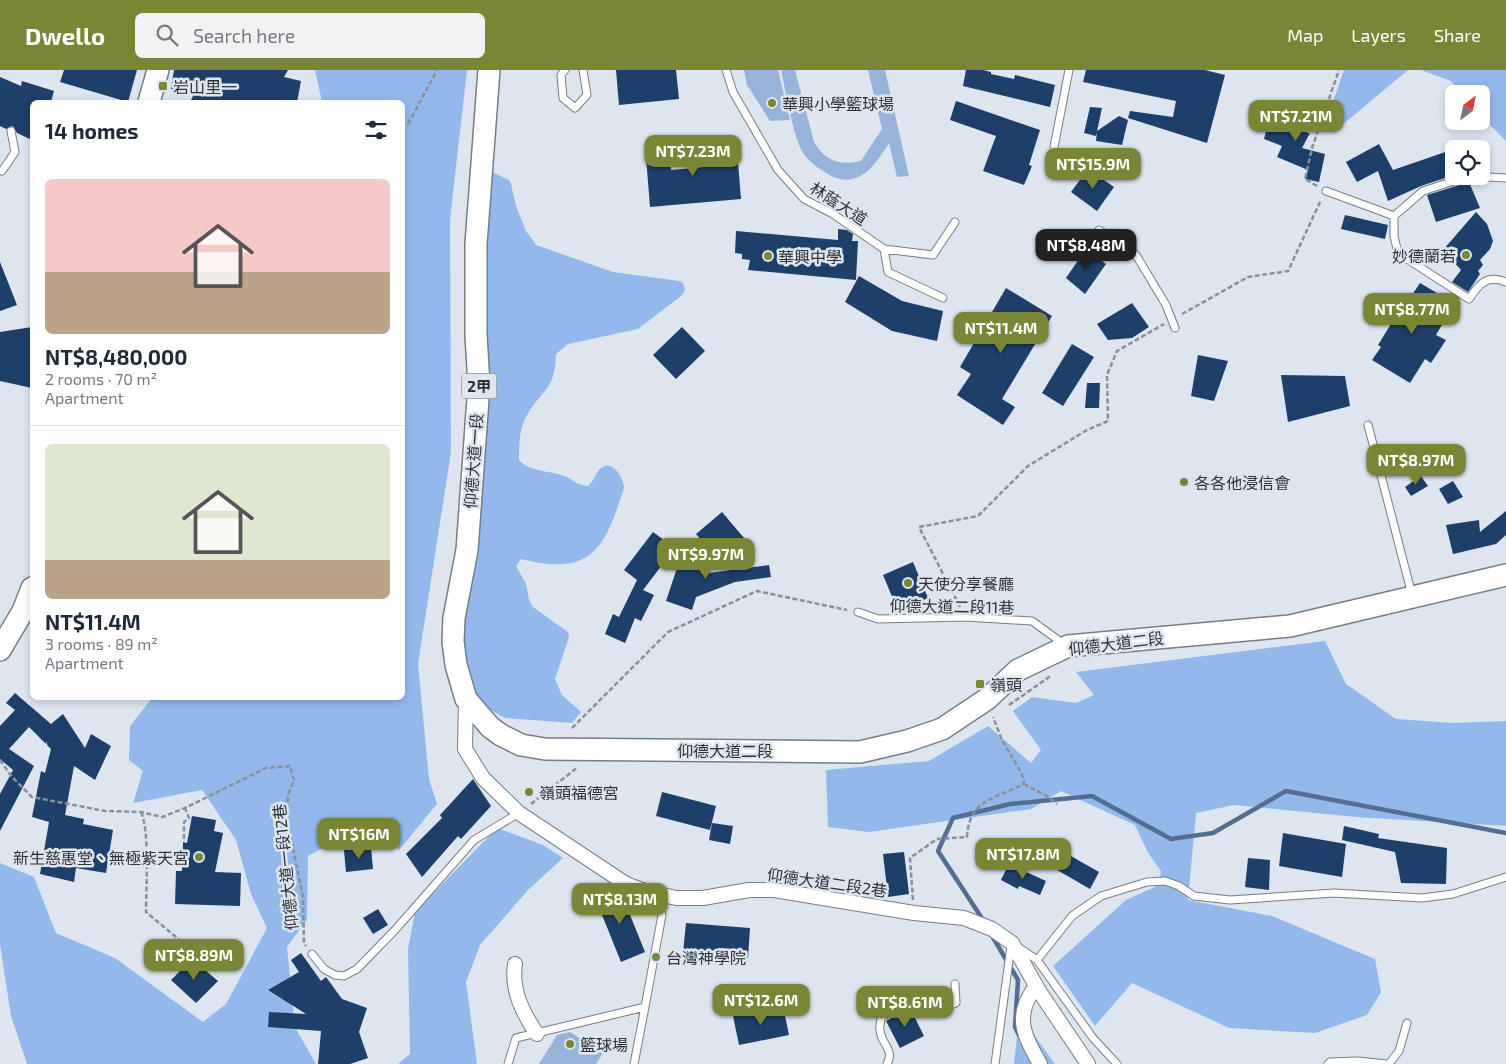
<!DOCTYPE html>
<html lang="en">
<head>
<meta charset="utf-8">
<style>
  body { margin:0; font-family:"Exo 2","Noto Sans TC",sans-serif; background:#f2f2f3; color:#1f2937; height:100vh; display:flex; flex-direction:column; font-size:19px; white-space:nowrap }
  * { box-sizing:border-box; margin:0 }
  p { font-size:16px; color:#747a83 }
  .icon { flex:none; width:28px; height:28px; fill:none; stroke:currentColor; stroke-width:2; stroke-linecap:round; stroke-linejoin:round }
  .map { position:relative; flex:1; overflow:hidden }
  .panel { position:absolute; left:30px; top:30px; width:375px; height:600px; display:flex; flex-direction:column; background:#fff; border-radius:8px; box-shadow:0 2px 8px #0003 }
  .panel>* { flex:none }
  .needle { width:32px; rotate:32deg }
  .buttons { position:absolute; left:1445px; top:15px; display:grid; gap:10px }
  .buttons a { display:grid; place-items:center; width:45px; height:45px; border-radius:8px; background:#fff; box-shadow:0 2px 8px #0003; font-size:25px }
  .price { position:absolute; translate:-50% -42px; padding:0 11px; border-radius:10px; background:#788635; color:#fff; font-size:16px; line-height:32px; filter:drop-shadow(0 1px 2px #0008) }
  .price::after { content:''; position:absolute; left:50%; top:30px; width:15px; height:11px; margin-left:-8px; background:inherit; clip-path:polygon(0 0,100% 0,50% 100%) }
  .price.selected { background:#222; color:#fff }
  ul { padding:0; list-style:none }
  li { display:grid; align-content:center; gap:10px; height:265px; padding:0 15px }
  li+li { border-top:1px solid #e0e1e3 }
  li span { display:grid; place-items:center; height:155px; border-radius:8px; color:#555 }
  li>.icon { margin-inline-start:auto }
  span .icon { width:90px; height:90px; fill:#fffc; stroke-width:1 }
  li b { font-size:21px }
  h2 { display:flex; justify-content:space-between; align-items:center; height:60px; padding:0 15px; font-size:21px }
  header { display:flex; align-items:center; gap:30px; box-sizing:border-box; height:70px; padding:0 25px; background:#788635; color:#fff }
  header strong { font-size:24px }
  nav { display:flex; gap:28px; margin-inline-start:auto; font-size:18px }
  .search { width:350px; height:45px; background:#f2f2f3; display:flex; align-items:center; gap:12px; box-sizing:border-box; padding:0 18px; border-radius:8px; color:#747a83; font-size:19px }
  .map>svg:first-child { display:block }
  .green { fill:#97b3da }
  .forest { fill:#93b9ec }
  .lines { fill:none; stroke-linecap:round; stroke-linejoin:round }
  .stream { stroke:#546e91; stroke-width:4.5 }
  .building { fill:#1e3f6a }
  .service-casing { stroke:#777d87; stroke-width:9 }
  .minor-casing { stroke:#777d87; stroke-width:16 }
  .primary-casing { stroke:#777d87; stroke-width:24 }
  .path { stroke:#8b9097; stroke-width:2.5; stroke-dasharray:5 2.5; stroke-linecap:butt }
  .service { stroke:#fff; stroke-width:7 }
  .minor { stroke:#fff; stroke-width:14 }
  .primary { stroke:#fff; stroke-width:21 }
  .poi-dot { fill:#788635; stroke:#dde5ef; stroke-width:2 }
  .labels { text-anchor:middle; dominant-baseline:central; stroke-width:5; stroke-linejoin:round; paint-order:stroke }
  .shield { fill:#dde5ef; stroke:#63676d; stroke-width:1 }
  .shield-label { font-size:15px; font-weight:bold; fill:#2f3135 }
  .poi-label { font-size:16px; fill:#2f3135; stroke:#dde5ef; text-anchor:start }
  .street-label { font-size:16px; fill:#2f3135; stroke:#dde5ef }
</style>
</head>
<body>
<header>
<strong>Dwello</strong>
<div class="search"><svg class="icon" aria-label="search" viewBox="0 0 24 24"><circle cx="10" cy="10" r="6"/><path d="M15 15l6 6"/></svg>Search here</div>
<nav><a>Map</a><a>Layers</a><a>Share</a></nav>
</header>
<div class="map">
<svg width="1506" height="994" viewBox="0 0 1506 994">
  <rect width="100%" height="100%" fill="#dde5ef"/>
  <!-- green -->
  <path class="green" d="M744,0H778L790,50L770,51L747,15Z
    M781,0H795L814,72C825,91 840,96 861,91L882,59L868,0H885L909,106L897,107L889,73C873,99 855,123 823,101C814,95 806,89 801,79C792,60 786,22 781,0Z
    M570,962L603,983L596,994H539L557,965Z"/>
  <!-- forest -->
  <path class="forest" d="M315,0H467L450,150L451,382L418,594L429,709L437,734L399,780L378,748L308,786L307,850L287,877L295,957L316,994H27L11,946L0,874V793L34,807L56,863L115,888L203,952L226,934L267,858L251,824L236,770L202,720L133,733L143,701L129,690L130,656L152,628H402V32H322Z
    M1344,0H1408L1341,56L1324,58Z
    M1421,0H1506V71L1481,46V24H1462L1451,11Z
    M492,87L494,103L509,110L511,114L516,136L526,161L536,175L613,202L679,211L683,213L685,220L681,226L638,259L568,274L556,284C555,322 542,318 526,347C519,360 519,376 519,390C530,403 552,400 567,407C574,411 579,416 588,416C594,411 595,404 600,399C612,387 624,408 624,418C605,478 592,507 521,489L516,496L526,514L529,530L533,537L568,562L569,567L555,609L562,625L581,642L572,653L505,648L478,633L457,577L479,182Z
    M1325,571L1346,614L1396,649L1453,653L1506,651V756L1356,747L1234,735L1196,743L1188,830L1272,846L1375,889L1381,922L1367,945L1315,963L1229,958L1132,913L1095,956L1053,896L1126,830L1159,815L1161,801L1148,783L1135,755L1061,721L1031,739L869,762L828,757L826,700L929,691L988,656L1031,693L1041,680L1013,641L1032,627L1076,633L1094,625L1076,602Z
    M497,758L543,775L563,788L528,820L480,875L466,912L477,994H398L410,984L408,879L415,842Z
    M1020,938L1035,966L1055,994H1014Z"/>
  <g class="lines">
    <!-- stream -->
    <path class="stream" d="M985,853L938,781L953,748L1010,734L1092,726L1171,769L1213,763L1286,721L1506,763
      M991,864L1018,910L1015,957L1020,967"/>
  </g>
  <!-- building -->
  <path class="building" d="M64,0H137L128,32L60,12Z
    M174,0H288L284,7L301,11L297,32H190L194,24L171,19Z
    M616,0H676L679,29L619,35Z
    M966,0H983L991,2V4L1014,9L1015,5L1055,15L1050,37L963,16Z
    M1086,0H1205L1225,5L1207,73L1128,48L1130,41L1173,47L1176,31L1083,12Z
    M0,7L21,16L22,11L54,21L51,32H32V70L17,63L13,56L6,59L0,56Z
    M956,31L1040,60L1029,95L1032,96L1024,115L983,101L996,66L950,50Z
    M1294,33L1310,38L1307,49H1311L1307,63H1310L1302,78L1325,84L1319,112L1305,109L1308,100L1277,87L1282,76L1264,69L1270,47L1288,53Z
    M1090,37L1102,38L1096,66L1084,63Z
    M1119,46L1128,50L1122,75L1096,71L1097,61Z
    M736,68L741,129L650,137L645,75L669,73L671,100L714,96L711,70Z
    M1379,74L1393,100L1454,79V105L1421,116L1388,131L1378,101L1357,112L1346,92Z
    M1088,99L1114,117L1097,141L1071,122Z
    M1469,112L1480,138L1436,152L1427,125Z
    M1476,142L1487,154L1493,171L1490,179L1480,190L1483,195L1478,201L1480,204L1468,222L1452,212L1461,200L1443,180Z
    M1345,145L1388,155L1385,169L1341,159Z
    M838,159L847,160L853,164L852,171H858L856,210L748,200L750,190L742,189V184L735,183L736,161L838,170Z
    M1086,179L1106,194L1085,224L1066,208Z
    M0,192L17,235L0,241Z
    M859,206L902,231L943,241L937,271L892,261L845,232Z
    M1420,213L1437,223L1433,230L1439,234L1436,239L1446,248L1436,265L1446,270L1431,293L1425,289L1410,313L1372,290L1381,277L1378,275L1394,249L1388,240L1395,232L1404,237Z
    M1006,218L1052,246L1002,329L1015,337L1003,355L957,325L971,304L960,297Z
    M1132,233L1149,257L1132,268L1108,270L1097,254Z
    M32,257V318L0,311V262Z
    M682,257L705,281L676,309L653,285Z
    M1072,274L1094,287L1063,336L1042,323Z
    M1198,285L1228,291L1214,331L1191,326Z
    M1281,305L1345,306L1350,336L1288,352Z
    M1087,313H1100L1099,338H1085Z
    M1421,406L1428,416L1411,426L1405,417Z
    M1453,411L1463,427L1448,434L1439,419Z
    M1506,441V465L1496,474L1453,484L1446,455L1479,450L1480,462Z
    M722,442L744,468L718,490L696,464Z
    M653,462L675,478L643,520L654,525L641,551L635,548L625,573L605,564L613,544L619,547L637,510L624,500Z
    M682,483L714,494L701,504L769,495L771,507L735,512L696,527L692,540L666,531Z
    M913,492L928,528L898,541L883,505Z
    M15,623L51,654L63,644L85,678L91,664L111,676L95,710L74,696L65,745L84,749L83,754L113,760L106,803L76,798L74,812L40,804L49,752L32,747L41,701L45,703L51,679L47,675V671L46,674L29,657L9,679L34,696L0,761V724L13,700L0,689V656L15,640L6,633Z
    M473,709L491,736L461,769L458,766L422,807L406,784L442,748L440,745Z
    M662,722L716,736L710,760L656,746Z
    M192,746L216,750L214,761L223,763L215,802L241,803L240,836L175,834L176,801H182L183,772L187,773Z
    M712,753L733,756L730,774L709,770Z
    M1344,756L1379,764L1378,768L1447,778L1446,814L1401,813L1395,782L1342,770Z
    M1283,763L1346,774L1342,807L1279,796Z
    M371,777L373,799L346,802L344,780Z
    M1062,781L1099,802L1090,819L1052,797Z
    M904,782L909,824L888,827L883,784Z
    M1248,788L1270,790L1269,820L1245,817Z
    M1009,794L1046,811L1040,825L1019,816L1018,819L1001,810Z
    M609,819L613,829L622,825L645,882L621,892L594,825Z
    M378,839L388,855L373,864L363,848Z
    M686,853L750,858L748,888L683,883Z
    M301,883L321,911L326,907L342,929L367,938L359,962L368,988L350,994H318L321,961L268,957L269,942L306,944L268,920L299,902L291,890Z
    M192,889L218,911L196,933L171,910Z
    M783,936L789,965L739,975L733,946Z
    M910,938L924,966L900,978L886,951Z"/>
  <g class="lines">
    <defs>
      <path id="service" d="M565,0L561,5L563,28L575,38L587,25L583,0
        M726,0L733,22L778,100L804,129L833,144L884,179L933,185L955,152
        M1054,77L1069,0
        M0,101H2L15,82L11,61
        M1326,121L1394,146V166L1398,183L1469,229C1479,214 1487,204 1506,212
        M1394,146L1423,121L1469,106L1506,108
        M1099,160L1136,185L1166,235L1175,258
        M884,179L888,202L943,228
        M1368,355L1412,525
        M858,542L878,549L966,547L1032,551L1065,575
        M1018,877L1037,890L1093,968L1117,994
        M312,884L324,899L335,905L344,906L357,899L395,860L474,770L519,743
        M1037,890L1072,846L1101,826L1147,812L1165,811L1179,816L1194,826L1230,830L1334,823L1422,828L1453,824L1506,807
        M508,994L516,968L645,937L662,845L657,824
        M634,994L645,937
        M887,994C895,979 881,975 880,960C879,956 881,952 881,948C904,930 914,923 940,939L956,933L955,914
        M995,994L1011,876
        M1328,994L1330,992L1357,991L1387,994
        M1389,994L1399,981L1407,953"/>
      <path id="minor" d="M466,629L465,679L483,708L519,743L626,814L642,820L676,828H703L749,820H774L914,843L964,848L992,859L1012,873L1039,921L1088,994
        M515,894C511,921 523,943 537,964
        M1036,916C1013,946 1024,965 1040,994"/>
      <path id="primary" d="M489,0L476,174V265L479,315L467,480L454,548L453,571L456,595L466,629L490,657L501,665L521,675L545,679L860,682L907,671L942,659L987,629L1018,600L1068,576L1290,556L1506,505
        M149,32L158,0
        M0,580L23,541L32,518"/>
    </defs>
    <!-- service casing -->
    <use href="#service" class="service-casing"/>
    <!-- minor casing -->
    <use href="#minor" class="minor-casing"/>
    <!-- primary casing -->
    <use href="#primary" class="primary-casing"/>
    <!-- path -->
    <path class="path" d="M408,54L437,0
      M1317,116L1305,109L1312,78L1339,0
      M1182,244L1248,207L1288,201L1321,130
      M960,537L919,457L978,446L1028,396L1087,360L1108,351L1107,305L1117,281L1164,254
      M1009,635L1052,605
      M572,658L668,562L757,521L847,540
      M0,690L12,707L32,727L105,741L141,742L162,747L185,738L266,698L290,696L294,710L288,725L287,749L303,827L304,873L306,876
      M1024,714L1045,725L1057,734
      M531,734L578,697
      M141,742C150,762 146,818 146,842L194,882
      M184,769V752L189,748L185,738
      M913,830L910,788L937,769L967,767C969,729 995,729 1024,714L1022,704L1002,670L993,647"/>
    <!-- service -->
    <use href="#service" class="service"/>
    <!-- minor -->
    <use href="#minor" class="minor"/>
    <!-- primary -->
    <use href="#primary" class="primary"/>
  </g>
  <!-- markers -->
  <g class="poi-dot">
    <rect x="158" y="11" width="10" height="10" rx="2.5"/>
    <circle cx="772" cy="33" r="5"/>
    <circle cx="1466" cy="185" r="5"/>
    <circle cx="768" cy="186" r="5"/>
    <circle cx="1184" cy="412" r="5"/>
    <circle cx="908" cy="513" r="5"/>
    <rect x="975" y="609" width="10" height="10" rx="2.5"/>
    <circle cx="529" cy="722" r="5"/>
    <circle cx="199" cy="787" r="5"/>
    <circle cx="656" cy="887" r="5"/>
    <circle cx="570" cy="974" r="5"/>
  </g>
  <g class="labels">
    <!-- shield labels -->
    <rect class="shield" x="461.5" y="303.5" width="35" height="25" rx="4"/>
    <g class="shield-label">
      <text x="479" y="316">2甲</text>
    </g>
    <!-- poi labels -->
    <g class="poi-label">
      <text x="173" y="16">岩山里一</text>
      <text x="782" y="33">華興小學籃球場</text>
      <text x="1456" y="185" text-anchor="end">妙德蘭若</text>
      <text x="778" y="186">華興中學</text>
      <text x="1194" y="412">各各他浸信會</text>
      <text x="918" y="513">天使分享餐廳</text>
      <text x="990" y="614">嶺頭</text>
      <text x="539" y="722">嶺頭福德宮</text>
      <text x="189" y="787" text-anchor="end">新生慈惠堂、無極紫天宮</text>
      <text x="666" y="887">台灣神學院</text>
      <text x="580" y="974">籃球場</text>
    </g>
    <!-- street labels -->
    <g class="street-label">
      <text transform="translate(839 133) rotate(33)">林蔭大道</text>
      <text transform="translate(473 391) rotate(-86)">仰德大道一段</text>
      <text transform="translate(952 536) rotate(1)">仰德大道二段11巷</text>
      <text transform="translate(1116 573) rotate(-7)">仰德大道二段</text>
      <text x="725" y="680">仰德大道二段</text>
      <text transform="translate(285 797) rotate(-96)">仰德大道一段12巷</text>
      <text transform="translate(827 812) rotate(8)">仰德大道二段2巷</text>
    </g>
  </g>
</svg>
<div class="buttons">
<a><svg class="needle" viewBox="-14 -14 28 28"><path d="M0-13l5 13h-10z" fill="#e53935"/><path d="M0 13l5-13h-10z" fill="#747a83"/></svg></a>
<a><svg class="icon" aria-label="locate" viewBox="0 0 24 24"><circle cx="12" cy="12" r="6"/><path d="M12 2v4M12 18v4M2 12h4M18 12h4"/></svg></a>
</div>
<b class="price" style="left:1296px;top:72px">NT$7.21M</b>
<b class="price" style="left:693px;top:107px">NT$7.23M</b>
<b class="price" style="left:1093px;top:120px">NT$15.9M</b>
<b class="price selected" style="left:1086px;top:201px">NT$8.48M</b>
<b class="price" style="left:1412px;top:265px">NT$8.77M</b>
<b class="price" style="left:1001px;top:284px">NT$11.4M</b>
<b class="price" style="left:1416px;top:416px">NT$8.97M</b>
<b class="price" style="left:706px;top:510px">NT$9.97M</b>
<b class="price" style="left:359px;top:790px">NT$16M</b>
<b class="price" style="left:1023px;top:810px">NT$17.8M</b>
<b class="price" style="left:620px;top:855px">NT$8.13M</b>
<b class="price" style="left:194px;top:911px">NT$8.89M</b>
<b class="price" style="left:761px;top:956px">NT$12.6M</b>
<b class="price" style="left:905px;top:958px">NT$8.61M</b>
<section class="panel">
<h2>14 homes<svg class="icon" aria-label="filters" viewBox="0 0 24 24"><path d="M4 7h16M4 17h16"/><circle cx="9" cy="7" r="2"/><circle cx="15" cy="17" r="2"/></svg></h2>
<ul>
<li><span style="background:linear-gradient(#f6c9c9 60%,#b9a48a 0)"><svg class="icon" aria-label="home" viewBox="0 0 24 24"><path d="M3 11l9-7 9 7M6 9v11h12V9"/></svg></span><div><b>NT$8,480,000</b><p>2 rooms · 70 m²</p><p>Apartment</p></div></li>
<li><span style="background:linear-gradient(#dfe7d0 75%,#b9a48a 0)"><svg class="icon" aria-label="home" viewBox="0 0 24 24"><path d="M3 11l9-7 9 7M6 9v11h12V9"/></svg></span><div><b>NT$11.4M</b><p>3 rooms · 89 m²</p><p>Apartment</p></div></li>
</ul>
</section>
</div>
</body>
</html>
